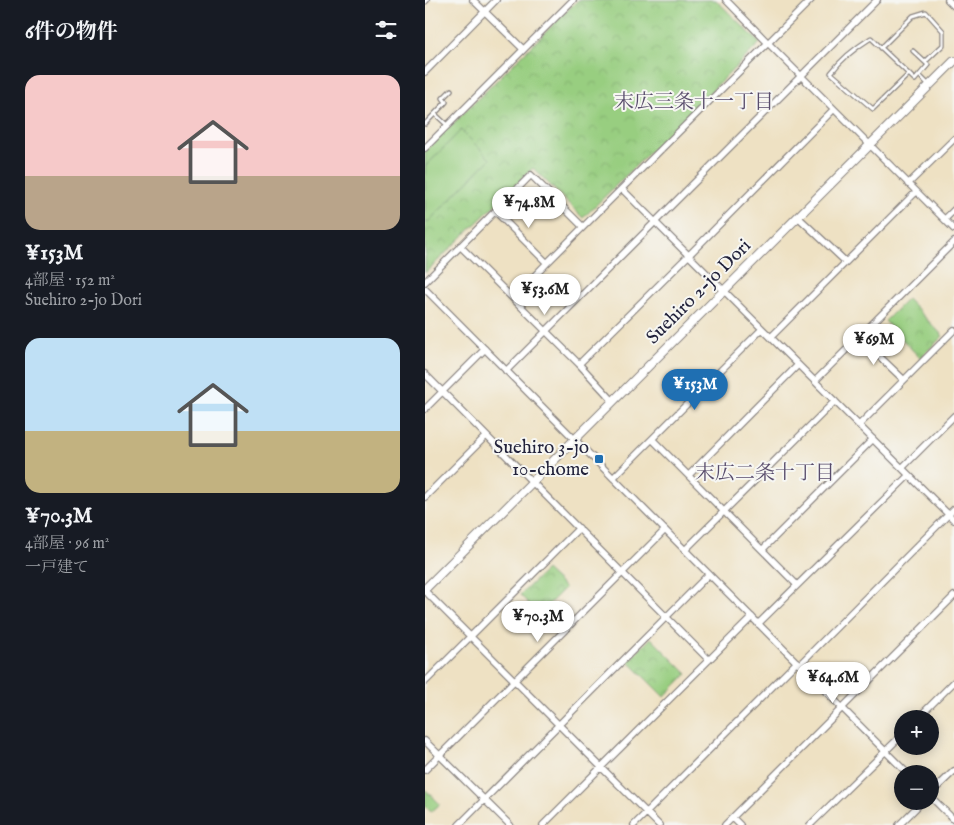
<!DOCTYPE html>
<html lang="ja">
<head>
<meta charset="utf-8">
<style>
  body { margin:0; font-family:"IM FELL English","Noto Serif JP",serif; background:#20242c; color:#f1f3f6; height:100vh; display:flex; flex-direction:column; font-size:19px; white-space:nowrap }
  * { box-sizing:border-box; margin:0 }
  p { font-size:16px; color:#9ea1a6 }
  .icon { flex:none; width:28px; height:28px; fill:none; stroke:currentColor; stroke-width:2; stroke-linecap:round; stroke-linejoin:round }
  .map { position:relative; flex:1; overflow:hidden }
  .drawer { display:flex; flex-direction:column; background:#171b24; width:425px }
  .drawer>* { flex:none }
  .tools { position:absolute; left:469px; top:710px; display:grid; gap:10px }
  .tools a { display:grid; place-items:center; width:45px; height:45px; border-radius:50%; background:#171b24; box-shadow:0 2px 12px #0003; font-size:25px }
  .price { position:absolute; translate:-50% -42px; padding:0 11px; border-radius:18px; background:#fff; color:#222; font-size:16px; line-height:32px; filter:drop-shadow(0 1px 2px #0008) }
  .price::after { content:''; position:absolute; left:50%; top:30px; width:15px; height:11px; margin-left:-8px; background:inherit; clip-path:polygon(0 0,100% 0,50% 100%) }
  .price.current { background:#1f6fb2; color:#fff }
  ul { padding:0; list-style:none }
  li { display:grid; align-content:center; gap:10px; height:265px; padding:0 25px }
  li span { display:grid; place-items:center; height:155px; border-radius:15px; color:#555 }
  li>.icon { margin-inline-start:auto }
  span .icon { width:90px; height:90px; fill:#fffc; stroke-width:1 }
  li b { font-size:21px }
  h2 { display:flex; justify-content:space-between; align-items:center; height:60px; padding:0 25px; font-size:21px }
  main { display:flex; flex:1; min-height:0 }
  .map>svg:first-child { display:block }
  .park { fill:url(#park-crowns); stroke:#5d785e }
  .pitch { fill:#98ce80; stroke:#5d785e }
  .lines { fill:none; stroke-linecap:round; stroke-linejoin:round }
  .service-casing { stroke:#88827f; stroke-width:5.5 }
  .minor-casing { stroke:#88827f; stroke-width:8 }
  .tertiary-casing { stroke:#88827f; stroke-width:10 }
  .service { stroke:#fff; stroke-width:3 }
  .minor { stroke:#fff; stroke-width:5.5 }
  .tertiary { stroke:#fff; stroke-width:8 }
  .poi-dot { fill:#1f6fb2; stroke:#f6f6f2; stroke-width:2 }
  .labels { text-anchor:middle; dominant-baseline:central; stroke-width:4; stroke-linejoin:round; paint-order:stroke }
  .street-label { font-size:19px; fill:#22223b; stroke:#f6f6f2 }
  .poi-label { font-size:19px; fill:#22223b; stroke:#f6f6f2; text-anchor:end }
  .neighbourhood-label { font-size:20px; fill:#584c6c; stroke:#f6f6f2 }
</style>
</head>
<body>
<main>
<section class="drawer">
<h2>6件の物件<svg class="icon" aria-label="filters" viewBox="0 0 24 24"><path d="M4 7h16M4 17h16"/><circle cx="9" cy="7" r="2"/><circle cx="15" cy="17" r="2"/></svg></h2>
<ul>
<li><span style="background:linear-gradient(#f6c9c9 65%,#b9a48a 0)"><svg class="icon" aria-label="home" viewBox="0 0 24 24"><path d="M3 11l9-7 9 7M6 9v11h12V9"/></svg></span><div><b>¥153M</b><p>4部屋 · 152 m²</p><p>Suehiro 2-jo Dori</p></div></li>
<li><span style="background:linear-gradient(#bfe0f5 60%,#c2b280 0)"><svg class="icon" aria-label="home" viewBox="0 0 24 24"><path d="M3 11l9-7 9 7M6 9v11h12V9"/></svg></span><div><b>¥70.3M</b><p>4部屋 · 96 m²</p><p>一戸建て</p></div></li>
</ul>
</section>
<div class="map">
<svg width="529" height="825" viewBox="0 0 529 825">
  <defs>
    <pattern id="park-crowns" width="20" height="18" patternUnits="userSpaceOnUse" patternTransform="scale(1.25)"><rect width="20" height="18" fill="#98ce80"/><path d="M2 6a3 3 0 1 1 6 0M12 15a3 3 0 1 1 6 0" fill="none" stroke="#83b170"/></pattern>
  </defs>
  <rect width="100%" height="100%" fill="#f6f6f2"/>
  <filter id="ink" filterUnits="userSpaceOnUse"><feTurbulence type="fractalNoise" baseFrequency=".02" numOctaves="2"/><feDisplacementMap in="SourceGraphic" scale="10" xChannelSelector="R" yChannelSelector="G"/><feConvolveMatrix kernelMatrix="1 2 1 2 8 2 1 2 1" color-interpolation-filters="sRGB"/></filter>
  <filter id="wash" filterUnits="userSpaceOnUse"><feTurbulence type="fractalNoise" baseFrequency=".0096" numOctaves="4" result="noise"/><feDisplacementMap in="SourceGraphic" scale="20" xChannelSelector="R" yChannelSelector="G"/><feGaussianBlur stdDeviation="1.12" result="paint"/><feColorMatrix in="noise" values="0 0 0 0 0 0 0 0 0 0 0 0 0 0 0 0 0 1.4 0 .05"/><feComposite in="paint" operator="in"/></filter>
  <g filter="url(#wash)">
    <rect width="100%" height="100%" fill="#eee1c3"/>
    <!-- park -->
    <path class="park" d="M153,0H291L335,43L158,218L108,168L0,273V151Z
      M482,299L518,336L495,358L460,321Z
      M121,570L140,588L114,614L95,595Z
      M226,638L262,674L239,697L203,661Z
      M0,789L15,804L6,812L0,806Z"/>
    <!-- pitch -->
    <path class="pitch" d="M36,130L65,159L2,223L0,220V167Z"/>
  </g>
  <g filter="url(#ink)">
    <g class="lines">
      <defs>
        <path id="service" d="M456,48L488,16L501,12L518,31V45L500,62
          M484,74L448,109L406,73C417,58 430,48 446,38L490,80L503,65L488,51
          M494,75L504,85
          M10,114L22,125
          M0,124L21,102L18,98L26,90"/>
        <path id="minor" d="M48,0L98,49
          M301,0L343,43L529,229
          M523,0L529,6
          M0,1L1,0
          M0,72L71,0
          M0,148L148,0
          M483,184L529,139
          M197,189L529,520
          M70,211L122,263
          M373,217L421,262
          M520,219L529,210
          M35,246L154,364L188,401
          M0,282L106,175L158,227
          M0,289L483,774
          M88,298L122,263L386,0
          M346,337L491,192
          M434,337L479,380
          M154,364L264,255L409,109
          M81,371L452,0
          M0,374L284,660
          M390,381L529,242
          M0,409L60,349
          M434,425L529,330
          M227,439L372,585
          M477,468L529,416
          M264,475L373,365
          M188,478L337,329
          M0,497L61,436
          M338,549L448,439
          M260,550L410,401
          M0,591L234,825
          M333,624L484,475
          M374,665L529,509
          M0,682L154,528
          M492,719L529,682
          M0,741L85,825
          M0,770L240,530
          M505,794L529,771
          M505,796L529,820
          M308,818L315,825
          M34,825L284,574
          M118,825L327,617
          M209,825L372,662
          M300,825L529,596
          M385,825L478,734
          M474,825L498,801"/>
        <path id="tertiary" d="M0,589L529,61"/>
      </defs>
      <!-- service casing -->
      <use href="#service" class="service-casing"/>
      <!-- minor casing -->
      <use href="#minor" class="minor-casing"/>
      <!-- tertiary casing -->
      <use href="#tertiary" class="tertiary-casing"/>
      <!-- service -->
      <use href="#service" class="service"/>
      <!-- minor -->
      <use href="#minor" class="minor"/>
      <!-- tertiary -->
      <use href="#tertiary" class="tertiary"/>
    </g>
  </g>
  <!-- markers -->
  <rect class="poi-dot" x="169" y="454" width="10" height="10" rx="2.5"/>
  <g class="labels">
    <!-- street labels -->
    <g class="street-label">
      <text transform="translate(274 292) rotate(-45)">Suehiro 2-jo Dori</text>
    </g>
    <!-- poi labels -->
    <g class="poi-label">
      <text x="164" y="448">Suehiro 3-jo<tspan x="164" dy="22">10-chome</tspan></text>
    </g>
    <!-- neighbourhood labels -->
    <g class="neighbourhood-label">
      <text x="269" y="102">末広三条十一丁目</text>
      <text x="340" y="473">末広二条十丁目</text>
    </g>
  </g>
</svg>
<div class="tools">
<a>+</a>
<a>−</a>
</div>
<b class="price" style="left:104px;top:229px">¥74.8M</b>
<b class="price" style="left:120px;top:316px">¥53.6M</b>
<b class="price" style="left:449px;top:366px">¥69M</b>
<b class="price current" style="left:270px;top:411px">¥153M</b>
<b class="price" style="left:113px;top:643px">¥70.3M</b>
<b class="price" style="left:408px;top:704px">¥64.6M</b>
</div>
</main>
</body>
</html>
